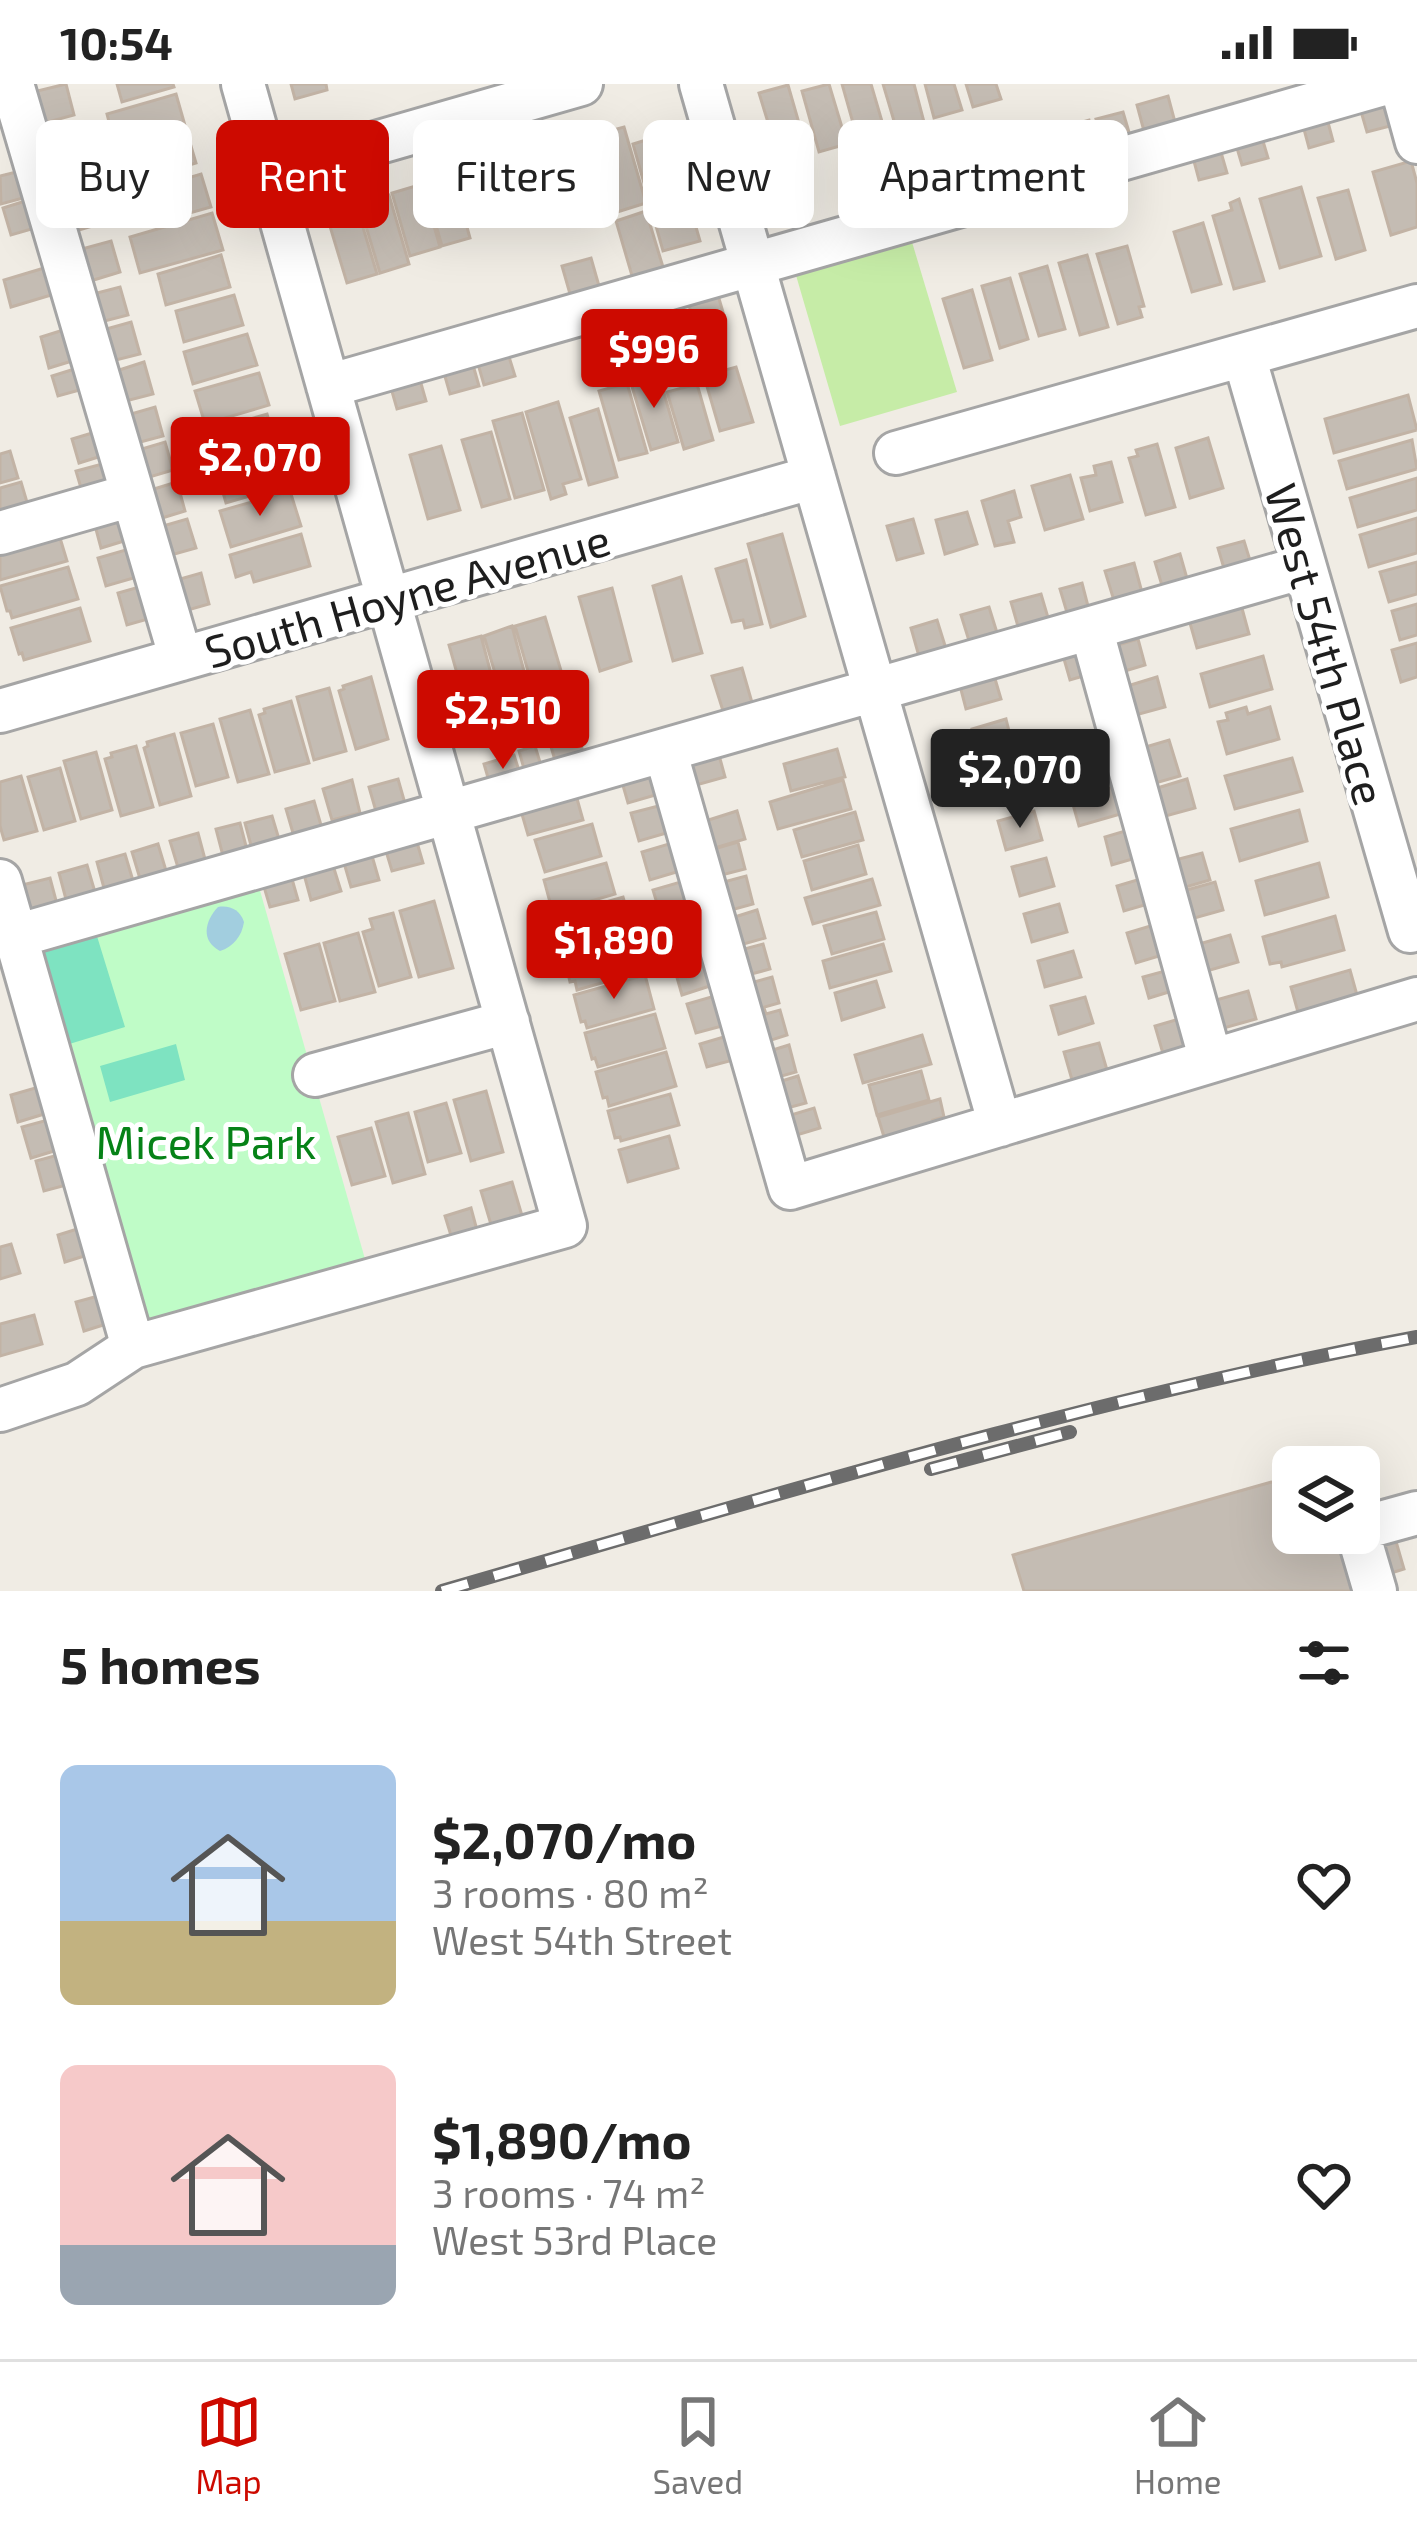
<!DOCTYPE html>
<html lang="en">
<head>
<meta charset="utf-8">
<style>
  body { margin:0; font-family:"Exo 2",sans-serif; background:#f6f6f6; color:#222; height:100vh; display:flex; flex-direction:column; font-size:45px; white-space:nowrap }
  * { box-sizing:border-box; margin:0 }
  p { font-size:39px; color:#767676 }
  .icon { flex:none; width:66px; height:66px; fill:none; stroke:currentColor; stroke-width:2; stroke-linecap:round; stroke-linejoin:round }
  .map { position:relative; height:1507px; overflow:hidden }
  .side { display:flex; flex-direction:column; background:#fff; flex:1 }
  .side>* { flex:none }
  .guide { position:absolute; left:36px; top:36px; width:1347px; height:108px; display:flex; gap:24px }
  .tools { position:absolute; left:1272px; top:1362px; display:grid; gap:24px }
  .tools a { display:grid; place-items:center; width:108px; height:108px; border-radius:18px; background:#fff; box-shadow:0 12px 48px #0002; font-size:60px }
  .price { position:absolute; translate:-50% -102px; padding:0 27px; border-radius:12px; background:#cd0a00; color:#fff; font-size:39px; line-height:78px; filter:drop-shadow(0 3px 6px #0008) }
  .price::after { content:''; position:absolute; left:50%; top:72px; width:36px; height:27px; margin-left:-18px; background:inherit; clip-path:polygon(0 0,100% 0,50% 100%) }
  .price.selected { background:#222; color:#fff }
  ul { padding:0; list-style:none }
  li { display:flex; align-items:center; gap:36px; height:300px; padding:0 60px }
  li span { display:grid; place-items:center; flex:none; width:336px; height:240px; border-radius:18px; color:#555 }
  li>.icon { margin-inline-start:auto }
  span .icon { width:144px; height:144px; fill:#fffc; stroke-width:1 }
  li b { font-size:51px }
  h2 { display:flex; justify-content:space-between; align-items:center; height:144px; padding:0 60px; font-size:51px }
  .tag { padding:0 42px; border-radius:18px; background:#fff; box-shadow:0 12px 48px #0002; font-size:42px; line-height:108px }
  .tag.selected { background:#cd0a00; color:#fff }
  .status { display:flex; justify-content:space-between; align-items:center; height:84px; padding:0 60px; background:#fff; direction:ltr }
  .status svg { height:33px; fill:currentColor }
  .dock { display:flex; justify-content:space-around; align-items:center; height:168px; border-top:3px solid #e0e0e0; background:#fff; font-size:33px; color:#767676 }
  .dock a { display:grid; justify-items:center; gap:6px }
  .dock .selected { color:#cd0a00 }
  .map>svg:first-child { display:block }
  .grass { fill:#c6eca7 }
  .park { fill:#bffcc7 }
  .pitch { fill:#7ee3c1 }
  .water { fill:#a2cedf }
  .building { fill:#c4bcb3; stroke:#c2b3a5; stroke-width:3 }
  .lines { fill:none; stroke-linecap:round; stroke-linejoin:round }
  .minor-casing { stroke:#a5a5a5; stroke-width:48 }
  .minor { stroke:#fff; stroke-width:42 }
  .rail-casing { stroke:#6c6c6c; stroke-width:14 }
  .rail { stroke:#fff; stroke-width:9; stroke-dasharray:27; stroke-linecap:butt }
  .labels { text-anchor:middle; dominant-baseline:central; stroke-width:10; stroke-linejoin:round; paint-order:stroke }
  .street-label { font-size:45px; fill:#1e1e1e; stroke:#fff }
  .park-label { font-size:45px; fill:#068217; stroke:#fff }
</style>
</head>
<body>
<div class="status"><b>10:54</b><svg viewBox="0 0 49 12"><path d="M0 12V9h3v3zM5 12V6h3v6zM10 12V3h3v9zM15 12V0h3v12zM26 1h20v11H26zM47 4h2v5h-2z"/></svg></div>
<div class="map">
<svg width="1417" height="1507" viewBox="0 0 1417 1507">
  <rect width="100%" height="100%" fill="#f0ece4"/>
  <!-- grass -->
  <path class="grass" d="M909,148L957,308L840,342L793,181Z"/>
  <!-- park -->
  <path class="park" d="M257,796L369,1189L137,1256L24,863Z"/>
  <!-- pitch -->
  <path class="pitch" d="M96,849L125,943L53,965L26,871Z
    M176,960L185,996L110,1018L100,982Z"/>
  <!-- water -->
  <path class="water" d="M218,823C230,821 240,826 244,838C242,852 233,863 220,867C201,857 204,838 218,823Z"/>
  <!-- building -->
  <path class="building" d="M66,0L74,31L41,40L33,8Z
    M117,0H173L174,3L122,18Z
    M291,0H326L327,6L295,15Z
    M829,0L847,60L819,68L802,7Z
    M842,0H871L886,51L859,60Z
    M883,0H914L924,38L897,47Z
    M925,0H954L962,26L934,34Z
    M966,0H996L1001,15L973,23Z
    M788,1L809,74L781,81L759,9Z
    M1393,8L1402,39L1367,48L1358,17Z
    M176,10L186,45L116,65L107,30Z
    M1168,12L1176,42L1145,51L1137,21Z
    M1325,27L1333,57L1309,64L1301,34Z
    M1123,28L1131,55L1104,62L1096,35Z
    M1089,36L1096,64L1066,73L1058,45Z
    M72,41L80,69L53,77L45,49Z
    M624,43L646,119L617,128L594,51Z
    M1260,47L1268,74L1242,81L1234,54Z
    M1049,48L1057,75L1030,82L1023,56Z
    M669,49L700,157L663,167L633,60Z
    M188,52L196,79L189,81L190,85L135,102L126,70Z
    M593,55L608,107L602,109L609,129L589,135L583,112L579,113L565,63Z
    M1218,58L1227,89L1199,96L1191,66Z
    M1008,59L1016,85L991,93L983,66Z
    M561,64L582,135L564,139L562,129L547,133L530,74Z
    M972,66L981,96L953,104L945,73Z
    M1411,77L1417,99V143L1391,151L1373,88Z
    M88,79L96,107L65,116L57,87Z
    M931,85L940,111L913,119L906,92Z
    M20,87L27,113L1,120L0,92Z
    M201,90L211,123L154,139L144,107Z
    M453,92L470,154L442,162L424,100Z
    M1104,92L1112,122L1085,130L1076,100Z
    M422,100L440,163L410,172L392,109Z
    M1301,103L1321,172L1280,184L1260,115Z
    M1348,106L1365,166L1336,175L1318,114Z
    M389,111L409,180L380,189L359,119Z
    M35,114L42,142L11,151L3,124Z
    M1239,115L1264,197L1234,205L1213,132L1232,126L1230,119Z
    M100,119L106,138L76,147L70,128Z
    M356,120L377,190L347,199L326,129Z
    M646,127L666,193L635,202L616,137Z
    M212,129L223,166L140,189L130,153Z
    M1203,139L1221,200L1192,208L1174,148Z
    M111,157L120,188L87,198L78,166Z
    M1127,162L1144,222L1139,223L1142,233L1118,240L1097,170Z
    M221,171L230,203L166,221L158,190Z
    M1087,171L1108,243L1080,251L1059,179Z
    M591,174L601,209L572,217L562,182Z
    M51,182L58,209L11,223L4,196Z
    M1047,182L1065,245L1039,252L1020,190Z
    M1010,194L1028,255L1000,264L982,202Z
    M715,201L725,235L695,243L686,210Z
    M120,203L128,231L97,239L89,211Z
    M972,206L992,276L964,284L943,215Z
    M234,211L243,241L184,258L176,227Z
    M673,214L684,250L655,258L644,223Z
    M642,225L651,258L622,266L613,234Z
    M131,238L140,270L108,278L99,247Z
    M607,241L615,267L589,275L582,249Z
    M73,243L82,274L49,284L41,253Z
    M247,250L257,281L193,300L184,268Z
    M506,263L515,292L484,301L476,273Z
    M471,274L479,302L450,310L442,282Z
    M144,278L153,310L122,318L113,288Z
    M81,283L87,304L58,312L52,292Z
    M736,283L753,338L720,347L704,292Z
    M658,288L678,358L651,366L630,296Z
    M259,289L269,321L205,340L195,307Z
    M418,289L426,317L397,325L389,297Z
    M627,299L647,369L619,376L599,307Z
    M697,300L713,356L684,365L667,308Z
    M1408,311L1417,346L1334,369L1325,335Z
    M558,318L581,395L563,400L566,410L551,415L526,328Z
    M155,323L163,352L133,360L124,332Z
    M598,325L617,393L589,401L570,334Z
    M522,329L544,406L515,414L493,337Z
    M267,330L276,361L214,379L206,348Z
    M99,347L105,371L79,379L72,355Z
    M491,348L510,415L482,423L462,356Z
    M1208,354L1223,404L1190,414L1176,364Z
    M1412,356L1417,385L1347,405L1339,377Z
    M165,358L173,386L143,395L135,367Z
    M1157,360L1175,423L1146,431L1129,374L1138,372L1136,366Z
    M441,362L460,426L428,435L410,371Z
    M10,367L18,394L0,399V370Z
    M278,371L288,401L226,419L217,388Z
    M1111,378L1122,418L1090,427L1081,394L1096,391L1094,382Z
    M102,380L109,406L84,414L76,387Z
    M1070,391L1083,435L1045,446L1032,402Z
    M1417,394V426L1358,443L1350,414Z
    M21,398L29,425L0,434V404Z
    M177,398L185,427L152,437L144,408Z
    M290,407L301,442L231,463L220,427Z
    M1014,407L1021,433L1008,437L1014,458L995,462L982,417Z
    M126,424L134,454L101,464L93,434Z
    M967,428L977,460L945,470L936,436Z
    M1417,434V469L1369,483L1360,451Z
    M187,435L196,464L164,473L156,444Z
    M913,435L923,469L897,476L887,442Z
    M57,444L67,477L0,496V460Z
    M301,450L310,482L254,498L251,488L236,493L230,471Z
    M782,450L805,532L771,543L748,460Z
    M1244,457L1252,483L1226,491L1218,464Z
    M129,465L137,493L106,502L98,474Z
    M1180,470L1188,498L1163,505L1155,478Z
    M746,476L762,540L745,544L743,536L732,538L716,485Z
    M1417,478V510L1389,518L1380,488Z
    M1134,479L1143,512L1115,520L1105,487Z
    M68,483L78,515L12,534L10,527H7L0,502Z
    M201,489L209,520L181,528L173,497Z
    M681,493L702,569L673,577L653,502Z
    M1082,499L1089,526L1068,532L1060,505Z
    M146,501L155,533L127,541L118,509Z
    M612,504L631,577L600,587L579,513Z
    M1041,510L1049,537L1019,546L1011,518Z
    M1240,517L1249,550L1197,564L1188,532Z
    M1417,520V551L1400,556L1392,527Z
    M989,523L998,552L970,560L961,531Z
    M80,524L90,557L24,576L22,569L19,570L11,544Z
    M545,533L567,607L536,615L515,542Z
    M937,536L947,568L920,576L911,544Z
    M512,542L529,606L502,613L484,552Z
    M481,552L498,616L467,625L449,561Z
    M1138,555L1145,581L1118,589L1111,563Z
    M1417,559V593L1401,598L1392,566Z
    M1086,561L1094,589L1070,596L1062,568Z
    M1263,572L1272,605L1210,623L1201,590Z
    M742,584L753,622L724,630L712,592Z
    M993,588L1001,615L966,625L959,598Z
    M371,593L388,655L356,665L339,607L344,605L343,602Z
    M1157,593L1165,623L1132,632L1124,603Z
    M329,604L346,667L314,676L297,613Z
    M291,617L309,679L275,688L259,631L265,629L264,625Z
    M1246,623L1248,630L1270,623L1279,655L1227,670L1218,638L1228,636L1226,629Z
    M250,626L269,690L238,698L220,635Z
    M1006,635L1013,663L980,673L972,645Z
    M213,640L228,693L196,702L181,649Z
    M577,647L585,675L557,683L549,656Z
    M174,650L191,712L160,721L144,664L148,662L147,658Z
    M1107,653L1115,679L1089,686L1082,660Z
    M1169,656L1180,692L1152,700L1142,664Z
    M716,660L725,693L682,705L672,673Z
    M136,662L153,723L121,732L105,675L112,673L111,669Z
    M535,662L543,688L526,692L519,667Z
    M837,665L845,693L791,707L784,680Z
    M96,668L112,726L81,735L64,677Z
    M514,671L522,696L491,704L484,680Z
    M1292,674L1302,707L1235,725L1225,692Z
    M1020,681L1028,709L994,719L986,691Z
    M651,682L659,710L628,719L620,691Z
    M60,684L75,737L44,746L28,693Z
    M21,692L37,747L4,756L0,742V698Z
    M398,695L406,723L377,731L369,703Z
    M1187,695L1195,724L1162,733L1154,705Z
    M352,696L360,729L332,736L323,705Z
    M843,696L851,725L778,745L770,718Z
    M1117,702L1124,729L1079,742L1072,717Z
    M574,704L583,736L528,751L519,720Z
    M314,717L323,748L295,756L286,725Z
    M662,721L670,748L639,757L631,729Z
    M1299,726L1307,757L1240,777L1231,745Z
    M737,727L745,755L708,766L699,739Z
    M1034,727L1042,756L1006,766L998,737Z
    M855,728L863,756L802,773L794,746Z
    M272,732L281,762L253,769L245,739Z
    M240,739L247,766L223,772L216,745Z
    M592,740L601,772L545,788L535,756Z
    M1135,744L1143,772L1112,781L1105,753Z
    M414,748L423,779L392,787L383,757Z
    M198,749L206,779L179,787L170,757Z
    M738,758L745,785L714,793L707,767Z
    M672,759L680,787L650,796L642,768Z
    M158,760L167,790L141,798L132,768Z
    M858,761L866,790L812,806L804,777Z
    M370,765L379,796L351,803L342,772Z
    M1202,769L1210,796L1179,805L1171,777Z
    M125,770L134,800L105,808L97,778Z
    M1046,774L1054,802L1020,812L1012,783Z
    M331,775L341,807L311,816L302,783Z
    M606,779L615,810L557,827L555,821L551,822L544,796Z
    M1319,779L1328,813L1265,831L1256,797Z
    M87,781L97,815L68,823L59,789Z
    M290,788L298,816L270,823L262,796Z
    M746,792L753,820L724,828L716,800Z
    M1147,793L1155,818L1124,827L1117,802Z
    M50,794L58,824L31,831L22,801Z
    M872,795L880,821L813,840L805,814Z
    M684,797L692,825L661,833L653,806Z
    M1215,798L1223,826L1191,835L1183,807Z
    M623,813L633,848L566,866L564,859H561L553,833Z
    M434,817L453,884L419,893L400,827Z
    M1059,820L1067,848L1032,858L1024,830Z
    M757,826L765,854L733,863L725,836Z
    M876,828L884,855L832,870L824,842Z
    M393,829L411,893L379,902L363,848L373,845L370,835Z
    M1335,832L1344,866L1282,883L1281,878L1270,880L1263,853Z
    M693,837L701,861L670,870L663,846Z
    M1160,839L1169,869L1136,879L1127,849Z
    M358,849L375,908L340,917L324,859Z
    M1230,851L1238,878L1207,887L1199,860Z
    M634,852L643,887L577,906L575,897L570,898L564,872Z
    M319,860L335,917L301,926L285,870Z
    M763,860L770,885L740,893L733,868Z
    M883,860L891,887L830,904L823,877Z
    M1073,867L1081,893L1045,903L1038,877Z
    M705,874L713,901L682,911L674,883Z
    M1176,884L1182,904L1149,914L1143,893Z
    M1350,886L1360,922L1301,939L1291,903Z
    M645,891L654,925L587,944L585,937L581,938L574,911Z
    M772,893L779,919L750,927L743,901Z
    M876,897L884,923L842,936L835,909Z
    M1248,907L1256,935L1224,944L1216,916Z
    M718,911L726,941L696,949L687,920Z
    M1085,913L1093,939L1059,950L1051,922Z
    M764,924L766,930L780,926L787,951L759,960L750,929Z
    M655,930L665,964L598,983L595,974L592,975L585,949Z
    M1186,933L1195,964L1164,973L1155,942Z
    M730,951L737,975L707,983L700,960Z
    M922,951L931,980L863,999L855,971Z
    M1099,959L1107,986L1072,996L1064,968Z
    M789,961L796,988L771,995L763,969Z
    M666,968L676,1002L609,1022L607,1013L603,1014L596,988Z
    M921,987L929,1016L877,1031L869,1001Z
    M798,992L806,1019L780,1026L772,1000Z
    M42,1002L51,1028L18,1038L11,1011Z
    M486,1007L503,1068L471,1077L454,1016Z
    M670,1010L679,1041L621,1057L620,1053L615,1054L608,1027Z
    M940,1015L944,1033L933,1036L937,1050L887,1063L878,1033Z
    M446,1019L461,1069L428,1078L415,1028Z
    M814,1024L820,1044L787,1054L781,1034Z
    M408,1029L425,1090L393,1099L376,1038Z
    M55,1034L64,1064L31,1074L22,1043Z
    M371,1044L385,1092L352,1101L338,1053Z
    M669,1052L678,1084L628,1098L619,1066Z
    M65,1069L74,1099L44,1107L36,1077Z
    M512,1098L523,1135L492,1144L481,1107Z
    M471,1124L478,1150L453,1158L445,1132Z
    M87,1142L94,1169L65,1178L58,1151Z
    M11,1160L20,1189L0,1195V1163Z
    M105,1210L113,1238L84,1247L76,1218Z
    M34,1231L42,1260L0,1272V1240Z
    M1293,1392V1449H1349L1365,1507H1024L1013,1471Z
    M1395,1454L1404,1485L1375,1494L1367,1463Z"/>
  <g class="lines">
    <defs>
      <path id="minor" d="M12,0L181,575
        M701,0L1000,1041
        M1401,0L1417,58
        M268,90L581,0
        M1244,272L1410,847
        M328,302L1383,0
        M896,369L1417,222
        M0,449L132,411
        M1091,544L1211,977
        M0,627L814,393
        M665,666L790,1104L1417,915
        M0,797L133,1263
        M16,852L1304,483
        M315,991L508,938
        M0,1326L77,1300L133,1263L565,1142L243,0
        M1359,1445L1417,1429
        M1358,1449L1375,1507"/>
    </defs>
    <!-- minor casing -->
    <use href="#minor" class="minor-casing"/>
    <!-- minor -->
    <use href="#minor" class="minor"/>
    <defs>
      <path id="rail" d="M931,1385L1070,1348
        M442,1507C765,1414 1086,1315 1417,1253"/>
    </defs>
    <!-- rail casing -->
    <use href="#rail" class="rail-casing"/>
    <!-- rail -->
    <use href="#rail" class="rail"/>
  </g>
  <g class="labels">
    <!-- street labels -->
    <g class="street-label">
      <text transform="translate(407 510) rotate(-16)">South Hoyne Avenue</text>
      <text transform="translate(1327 560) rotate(74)">West 54th Place</text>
    </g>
    <!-- park labels -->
    <g class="park-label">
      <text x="206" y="1057">Micek Park</text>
    </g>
  </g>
</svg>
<div class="tools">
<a><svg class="icon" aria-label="layers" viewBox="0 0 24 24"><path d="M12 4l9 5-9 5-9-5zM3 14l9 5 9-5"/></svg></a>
</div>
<b class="price" style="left:654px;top:327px">$996</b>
<b class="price" style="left:260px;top:435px">$2,070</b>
<b class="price" style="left:503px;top:688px">$2,510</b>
<b class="price selected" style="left:1020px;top:747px">$2,070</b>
<b class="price" style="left:614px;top:918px">$1,890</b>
<div class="guide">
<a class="tag">Buy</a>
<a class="tag selected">Rent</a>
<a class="tag">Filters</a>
<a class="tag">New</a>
<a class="tag">Apartment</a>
</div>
</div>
<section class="side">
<h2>5 homes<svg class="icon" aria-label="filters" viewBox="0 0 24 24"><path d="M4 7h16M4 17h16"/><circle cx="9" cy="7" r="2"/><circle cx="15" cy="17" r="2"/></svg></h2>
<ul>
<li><span style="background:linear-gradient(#a9c7e8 65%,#c2b280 0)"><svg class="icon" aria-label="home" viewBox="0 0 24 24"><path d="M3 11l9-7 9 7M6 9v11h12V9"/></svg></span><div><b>$2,070/mo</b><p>3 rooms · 80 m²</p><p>West 54th Street</p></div><svg class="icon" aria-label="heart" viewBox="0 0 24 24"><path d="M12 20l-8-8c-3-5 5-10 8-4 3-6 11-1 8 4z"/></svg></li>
<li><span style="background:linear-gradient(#f6c9c9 75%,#9aa5b1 0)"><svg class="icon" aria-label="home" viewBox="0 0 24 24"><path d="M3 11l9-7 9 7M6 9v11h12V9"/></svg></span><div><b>$1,890/mo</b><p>3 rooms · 74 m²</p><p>West 53rd Place</p></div><svg class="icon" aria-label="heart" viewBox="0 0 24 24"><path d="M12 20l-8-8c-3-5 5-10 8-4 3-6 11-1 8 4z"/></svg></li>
</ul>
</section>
<nav class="dock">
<a class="selected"><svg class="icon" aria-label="map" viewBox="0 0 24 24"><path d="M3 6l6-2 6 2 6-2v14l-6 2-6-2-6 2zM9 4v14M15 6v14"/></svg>Map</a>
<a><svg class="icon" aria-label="saved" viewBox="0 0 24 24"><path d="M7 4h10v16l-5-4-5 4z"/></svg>Saved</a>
<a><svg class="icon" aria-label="home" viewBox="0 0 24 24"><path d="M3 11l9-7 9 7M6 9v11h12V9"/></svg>Home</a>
</nav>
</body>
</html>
